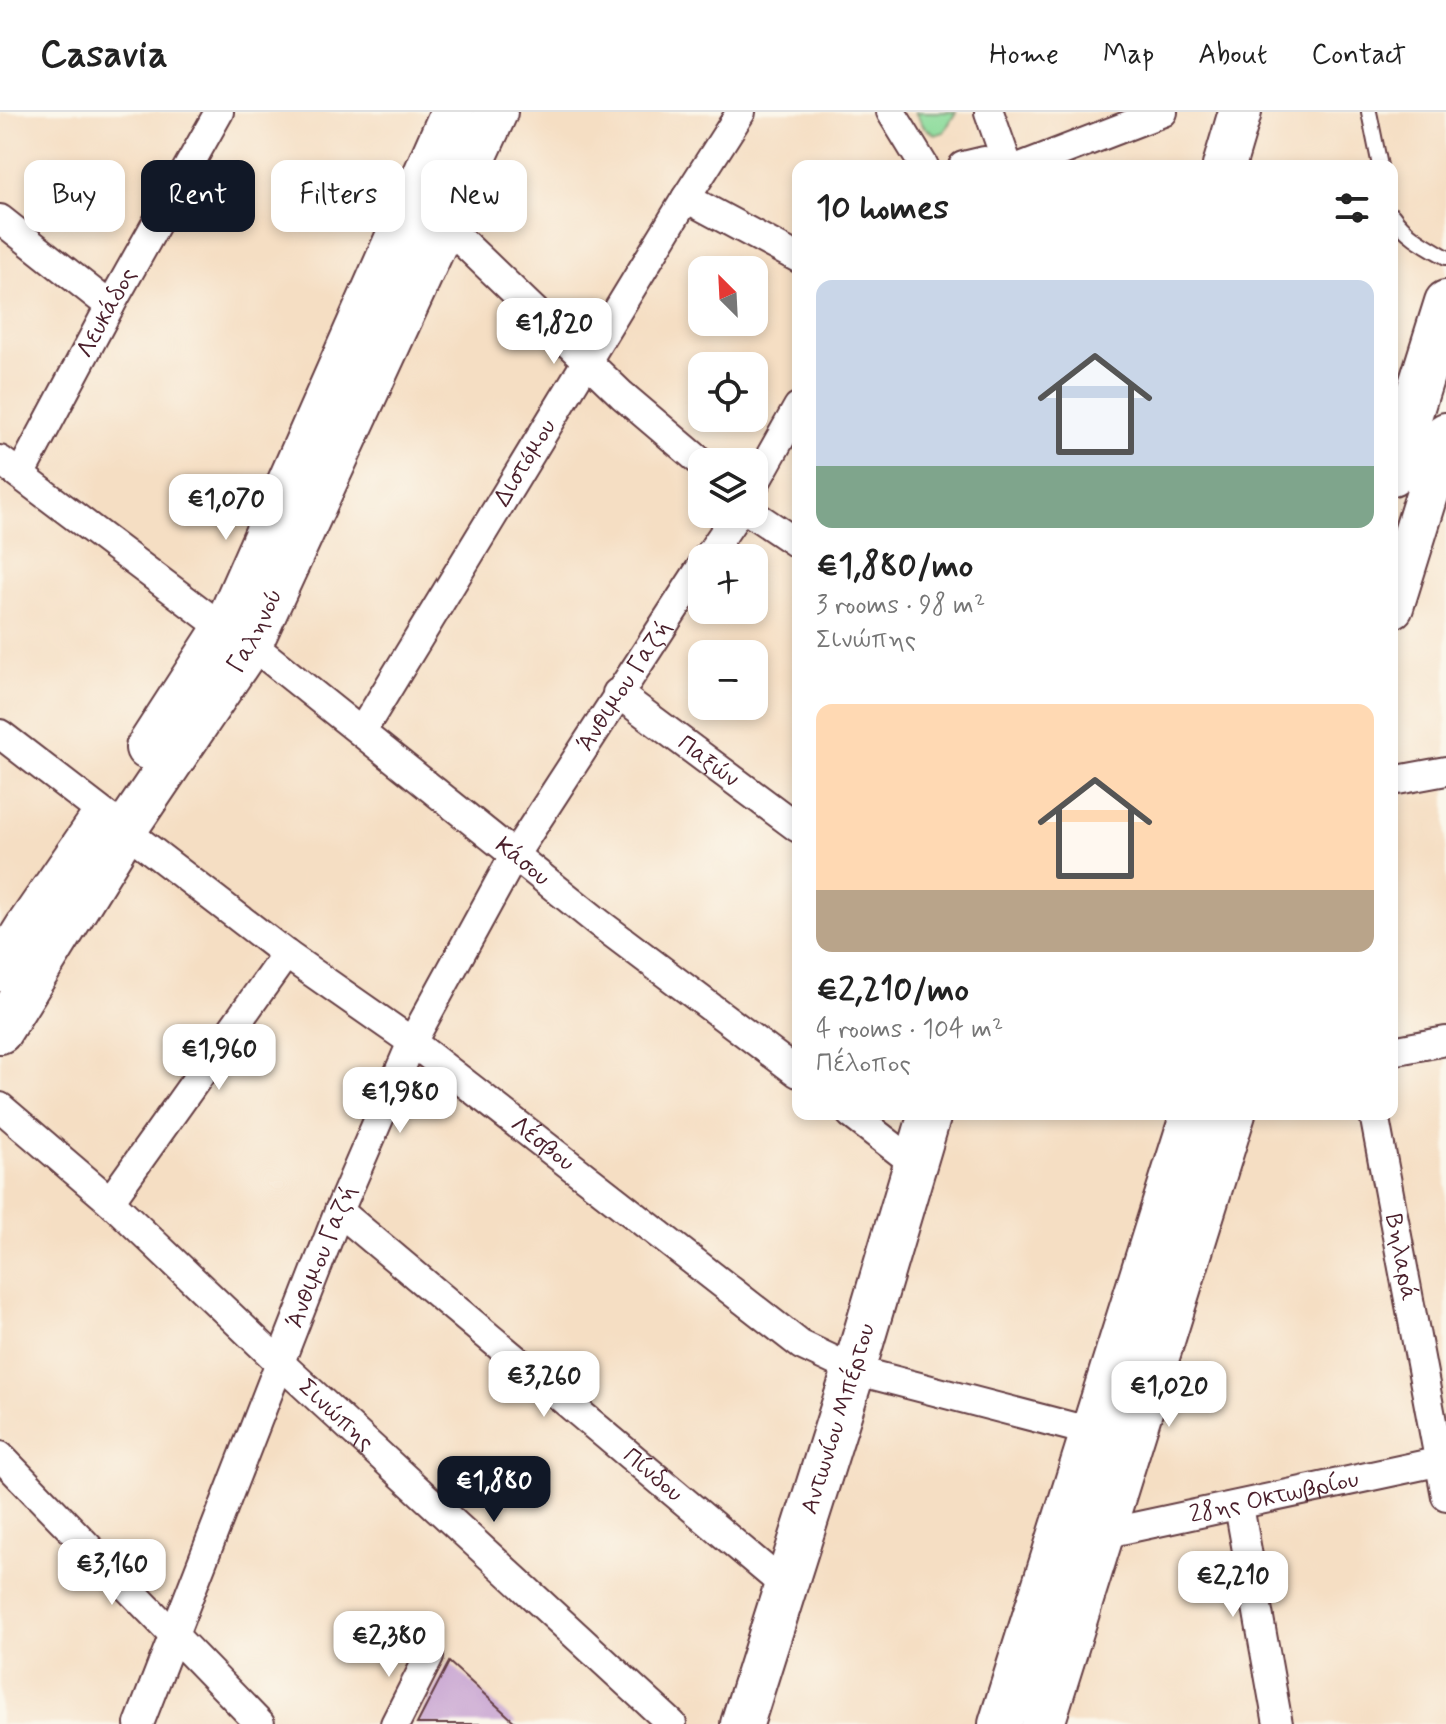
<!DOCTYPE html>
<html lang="en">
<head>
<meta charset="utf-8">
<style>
  body { margin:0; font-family:Mynerve,sans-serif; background:#f2f2f2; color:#222; height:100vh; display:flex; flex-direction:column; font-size:30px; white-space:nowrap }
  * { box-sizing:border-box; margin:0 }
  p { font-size:26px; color:#767676 }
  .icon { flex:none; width:44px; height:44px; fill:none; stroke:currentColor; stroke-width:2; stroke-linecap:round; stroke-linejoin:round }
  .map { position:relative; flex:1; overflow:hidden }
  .panel { position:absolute; left:792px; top:48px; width:606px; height:960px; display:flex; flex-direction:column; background:#fff; border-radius:16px; box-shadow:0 4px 12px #0003 }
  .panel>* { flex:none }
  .top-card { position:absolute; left:24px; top:48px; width:648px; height:72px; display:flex; gap:16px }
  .needle { width:52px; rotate:336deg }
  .controls { position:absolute; left:688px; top:144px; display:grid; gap:16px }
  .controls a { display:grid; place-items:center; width:80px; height:80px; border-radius:16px; background:#fff; box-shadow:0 4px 12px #0003; font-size:40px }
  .price { position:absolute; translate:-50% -68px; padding:0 18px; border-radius:16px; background:#fff; color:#222; font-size:26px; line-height:52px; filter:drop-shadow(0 2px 4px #0008) }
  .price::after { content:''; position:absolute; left:50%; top:48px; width:24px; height:18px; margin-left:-12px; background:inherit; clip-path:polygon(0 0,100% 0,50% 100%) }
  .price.current { background:#111827; color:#fff }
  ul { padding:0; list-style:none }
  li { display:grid; align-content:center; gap:16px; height:424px; padding:0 24px }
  li span { display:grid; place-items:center; height:248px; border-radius:16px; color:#555 }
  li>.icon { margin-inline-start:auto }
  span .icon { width:144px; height:144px; fill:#fffc; stroke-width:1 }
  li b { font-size:34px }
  h2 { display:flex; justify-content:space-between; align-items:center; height:96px; padding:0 24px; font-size:34px }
  .pill { padding:0 28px; border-radius:16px; background:#fff; box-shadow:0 4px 12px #0003; font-size:28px; line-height:72px }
  .pill.current { background:#111827; color:#fff }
  header { display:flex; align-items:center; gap:48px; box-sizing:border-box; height:112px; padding:0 40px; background:#fff; border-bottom:2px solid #e0e0e0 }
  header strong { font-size:38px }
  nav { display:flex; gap:44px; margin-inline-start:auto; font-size:28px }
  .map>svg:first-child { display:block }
  .green { fill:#8cdb9b; stroke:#6b7d63; stroke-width:2 }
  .building { fill:#c49fd0 }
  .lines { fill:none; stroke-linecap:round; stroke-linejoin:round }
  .lane-casing { stroke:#643c42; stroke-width:18 }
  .street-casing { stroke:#643c42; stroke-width:32 }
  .secondary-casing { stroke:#643c42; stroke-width:46 }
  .lane { stroke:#fff; stroke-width:14 }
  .street { stroke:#fff; stroke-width:28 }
  .secondary { stroke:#fff; stroke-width:42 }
  .labels { text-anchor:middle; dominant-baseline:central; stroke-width:6; stroke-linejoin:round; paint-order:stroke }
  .street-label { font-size:24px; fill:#4a1f2b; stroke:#fbf7ec }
</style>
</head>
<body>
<header>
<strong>Casavia</strong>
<nav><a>Home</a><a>Map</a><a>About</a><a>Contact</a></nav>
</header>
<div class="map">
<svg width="1446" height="1612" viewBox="0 0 1446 1612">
  <rect width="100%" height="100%" fill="#fbf7ec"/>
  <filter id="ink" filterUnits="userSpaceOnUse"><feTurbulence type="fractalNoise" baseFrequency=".0125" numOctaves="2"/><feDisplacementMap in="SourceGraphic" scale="16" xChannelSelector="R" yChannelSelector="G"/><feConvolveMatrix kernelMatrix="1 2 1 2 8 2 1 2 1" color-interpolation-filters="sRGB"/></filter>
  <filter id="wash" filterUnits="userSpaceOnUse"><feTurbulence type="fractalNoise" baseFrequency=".006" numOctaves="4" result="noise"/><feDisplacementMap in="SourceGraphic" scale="32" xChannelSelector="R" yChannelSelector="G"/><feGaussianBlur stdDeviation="1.8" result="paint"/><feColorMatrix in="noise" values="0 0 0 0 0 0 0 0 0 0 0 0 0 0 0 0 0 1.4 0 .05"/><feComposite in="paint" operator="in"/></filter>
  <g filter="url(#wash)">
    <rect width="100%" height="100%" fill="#f5dec3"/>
    <!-- green -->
    <path class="green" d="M915,0H956L944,20L935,23L924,15Z"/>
    <g id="blocks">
      <!-- building -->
      <path class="building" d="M449,1550L517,1612H417Z"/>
    </g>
  </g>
  <g filter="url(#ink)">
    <use href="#blocks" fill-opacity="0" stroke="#643c42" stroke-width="2"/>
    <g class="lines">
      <defs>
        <path id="lane" d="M1369,0L1380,54
          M1392,103C1406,123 1425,133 1446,145"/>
        <g id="street">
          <path d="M891,0L924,54"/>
          <path d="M989,0L1008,54"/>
          <path d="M963,54L984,49L997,54"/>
          <path d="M1023,54L1163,0"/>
          <path d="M686,86L798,146"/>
          <path d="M0,107L110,194"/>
          <path d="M445,113L622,283L702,351"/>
          <path d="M0,348L224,517"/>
          <path id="s1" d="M20,363L110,194L219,0"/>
          <path d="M754,373L798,295"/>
          <path d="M753,402L798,432"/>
          <path d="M707,446L737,402"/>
          <path id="s2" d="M251,532L599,811L798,961"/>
          <path id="s3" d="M617,581L798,716"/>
          <path id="s4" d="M362,619L686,86L741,0"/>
          <path id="s5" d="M0,622L286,842L412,930L801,1233L854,1258L1092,1320"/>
          <path d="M1392,669L1446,659"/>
          <path d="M1392,939L1446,929"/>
          <path id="s6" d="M0,995L110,1089L280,1251L672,1612"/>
          <path d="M851,1002L914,1051"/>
          <path id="s7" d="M1374,1002L1446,1384"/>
          <path d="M110,1089L286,842"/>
          <path id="s8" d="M339,1099L784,1473"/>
          <path d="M0,1344L260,1612"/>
          <path d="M1239,1394L1278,1612"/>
          <path id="s9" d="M1102,1422L1446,1348"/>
          <path id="s10" d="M139,1612L339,1099L412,930L515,742L702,454"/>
          <path d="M395,1612L429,1545"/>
        </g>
        <g id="secondary">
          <path d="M1224,54L1240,0"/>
          <path d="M1392,362L1446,190"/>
          <path d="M1392,495L1446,322"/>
          <path d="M147,636L224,517L452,0"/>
          <path d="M0,858L27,815L100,709"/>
          <path id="s11" d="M0,920L126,717L251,532L496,0"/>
          <path id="s12" d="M742,1612L854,1258L930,1002"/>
          <path d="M1000,1612L1192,1002"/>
          <path d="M1043,1612L1234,1002"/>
        </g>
      </defs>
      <!-- lane casing -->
      <use href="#lane" class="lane-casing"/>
      <!-- street casing -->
      <use href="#street" class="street-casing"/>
      <!-- secondary casing -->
      <use href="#secondary" class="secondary-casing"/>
      <!-- lane -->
      <use href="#lane" class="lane"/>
      <!-- street -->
      <use href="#street" class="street"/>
      <!-- secondary -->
      <use href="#secondary" class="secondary"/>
    </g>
  </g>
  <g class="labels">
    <!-- street labels -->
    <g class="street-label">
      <text stroke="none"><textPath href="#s1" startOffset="184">Λευκάδος</textPath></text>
      <text stroke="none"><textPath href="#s4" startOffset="314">Διστόμου</textPath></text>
      <text stroke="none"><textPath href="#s11" startOffset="476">Γαληνού</textPath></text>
      <text stroke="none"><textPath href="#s10" startOffset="1150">Άνθιμου Γαζή</textPath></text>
      <text stroke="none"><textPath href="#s3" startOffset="114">Παξών</textPath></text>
      <text stroke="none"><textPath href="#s2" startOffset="348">Κάσου</textPath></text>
      <text stroke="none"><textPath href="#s5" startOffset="680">Λέσβου</textPath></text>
      <text stroke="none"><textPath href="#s10" startOffset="502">Άνθιμου Γαζή</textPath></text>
      <text stroke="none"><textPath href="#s7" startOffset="146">Βηλαρά</textPath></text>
      <text stroke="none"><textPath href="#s6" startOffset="456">Σινώπης</textPath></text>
      <text stroke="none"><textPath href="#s12" startOffset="320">Αντωνίου Μπέρτου</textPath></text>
      <text stroke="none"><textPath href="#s8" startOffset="410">Πίνδου</textPath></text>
      <text stroke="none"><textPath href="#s9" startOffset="176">28ης Οκτωβρίου</textPath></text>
    </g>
  </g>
</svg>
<div class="controls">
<a><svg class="needle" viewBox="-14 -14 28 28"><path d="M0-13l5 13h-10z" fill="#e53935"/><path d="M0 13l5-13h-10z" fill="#767676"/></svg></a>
<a><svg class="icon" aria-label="locate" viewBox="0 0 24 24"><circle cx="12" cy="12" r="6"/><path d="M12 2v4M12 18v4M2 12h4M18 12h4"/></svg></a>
<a><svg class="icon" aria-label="layers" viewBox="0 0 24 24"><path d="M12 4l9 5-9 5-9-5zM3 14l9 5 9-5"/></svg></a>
<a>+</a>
<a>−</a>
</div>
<b class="price" style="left:554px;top:254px">€1,820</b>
<b class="price" style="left:226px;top:430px">€1,070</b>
<b class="price" style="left:219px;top:980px">€1,960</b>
<b class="price" style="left:400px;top:1023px">€1,980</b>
<b class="price" style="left:544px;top:1307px">€3,260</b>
<b class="price" style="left:1169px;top:1317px">€1,020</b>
<b class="price current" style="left:494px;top:1412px">€1,880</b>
<b class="price" style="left:112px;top:1495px">€3,160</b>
<b class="price" style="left:1233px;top:1507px">€2,210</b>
<b class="price" style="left:389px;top:1567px">€2,380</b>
<div class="top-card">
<a class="pill">Buy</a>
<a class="pill current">Rent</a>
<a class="pill">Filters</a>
<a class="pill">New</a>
</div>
<section class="panel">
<h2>10 homes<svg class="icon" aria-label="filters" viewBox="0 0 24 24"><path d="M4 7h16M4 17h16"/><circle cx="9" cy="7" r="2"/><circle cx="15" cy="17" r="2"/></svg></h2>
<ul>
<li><span style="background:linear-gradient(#c9d6e8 75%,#7fa58c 0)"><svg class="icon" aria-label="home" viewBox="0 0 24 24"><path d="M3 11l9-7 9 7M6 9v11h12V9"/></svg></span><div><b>€1,880/mo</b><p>3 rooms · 98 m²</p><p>Σινώπης</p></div></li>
<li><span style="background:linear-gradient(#ffd9b3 75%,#b9a48a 0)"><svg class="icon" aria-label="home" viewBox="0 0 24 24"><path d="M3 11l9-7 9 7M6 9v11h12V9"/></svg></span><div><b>€2,210/mo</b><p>4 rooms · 104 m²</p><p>Πέλοπος</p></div></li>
</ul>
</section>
</div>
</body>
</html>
